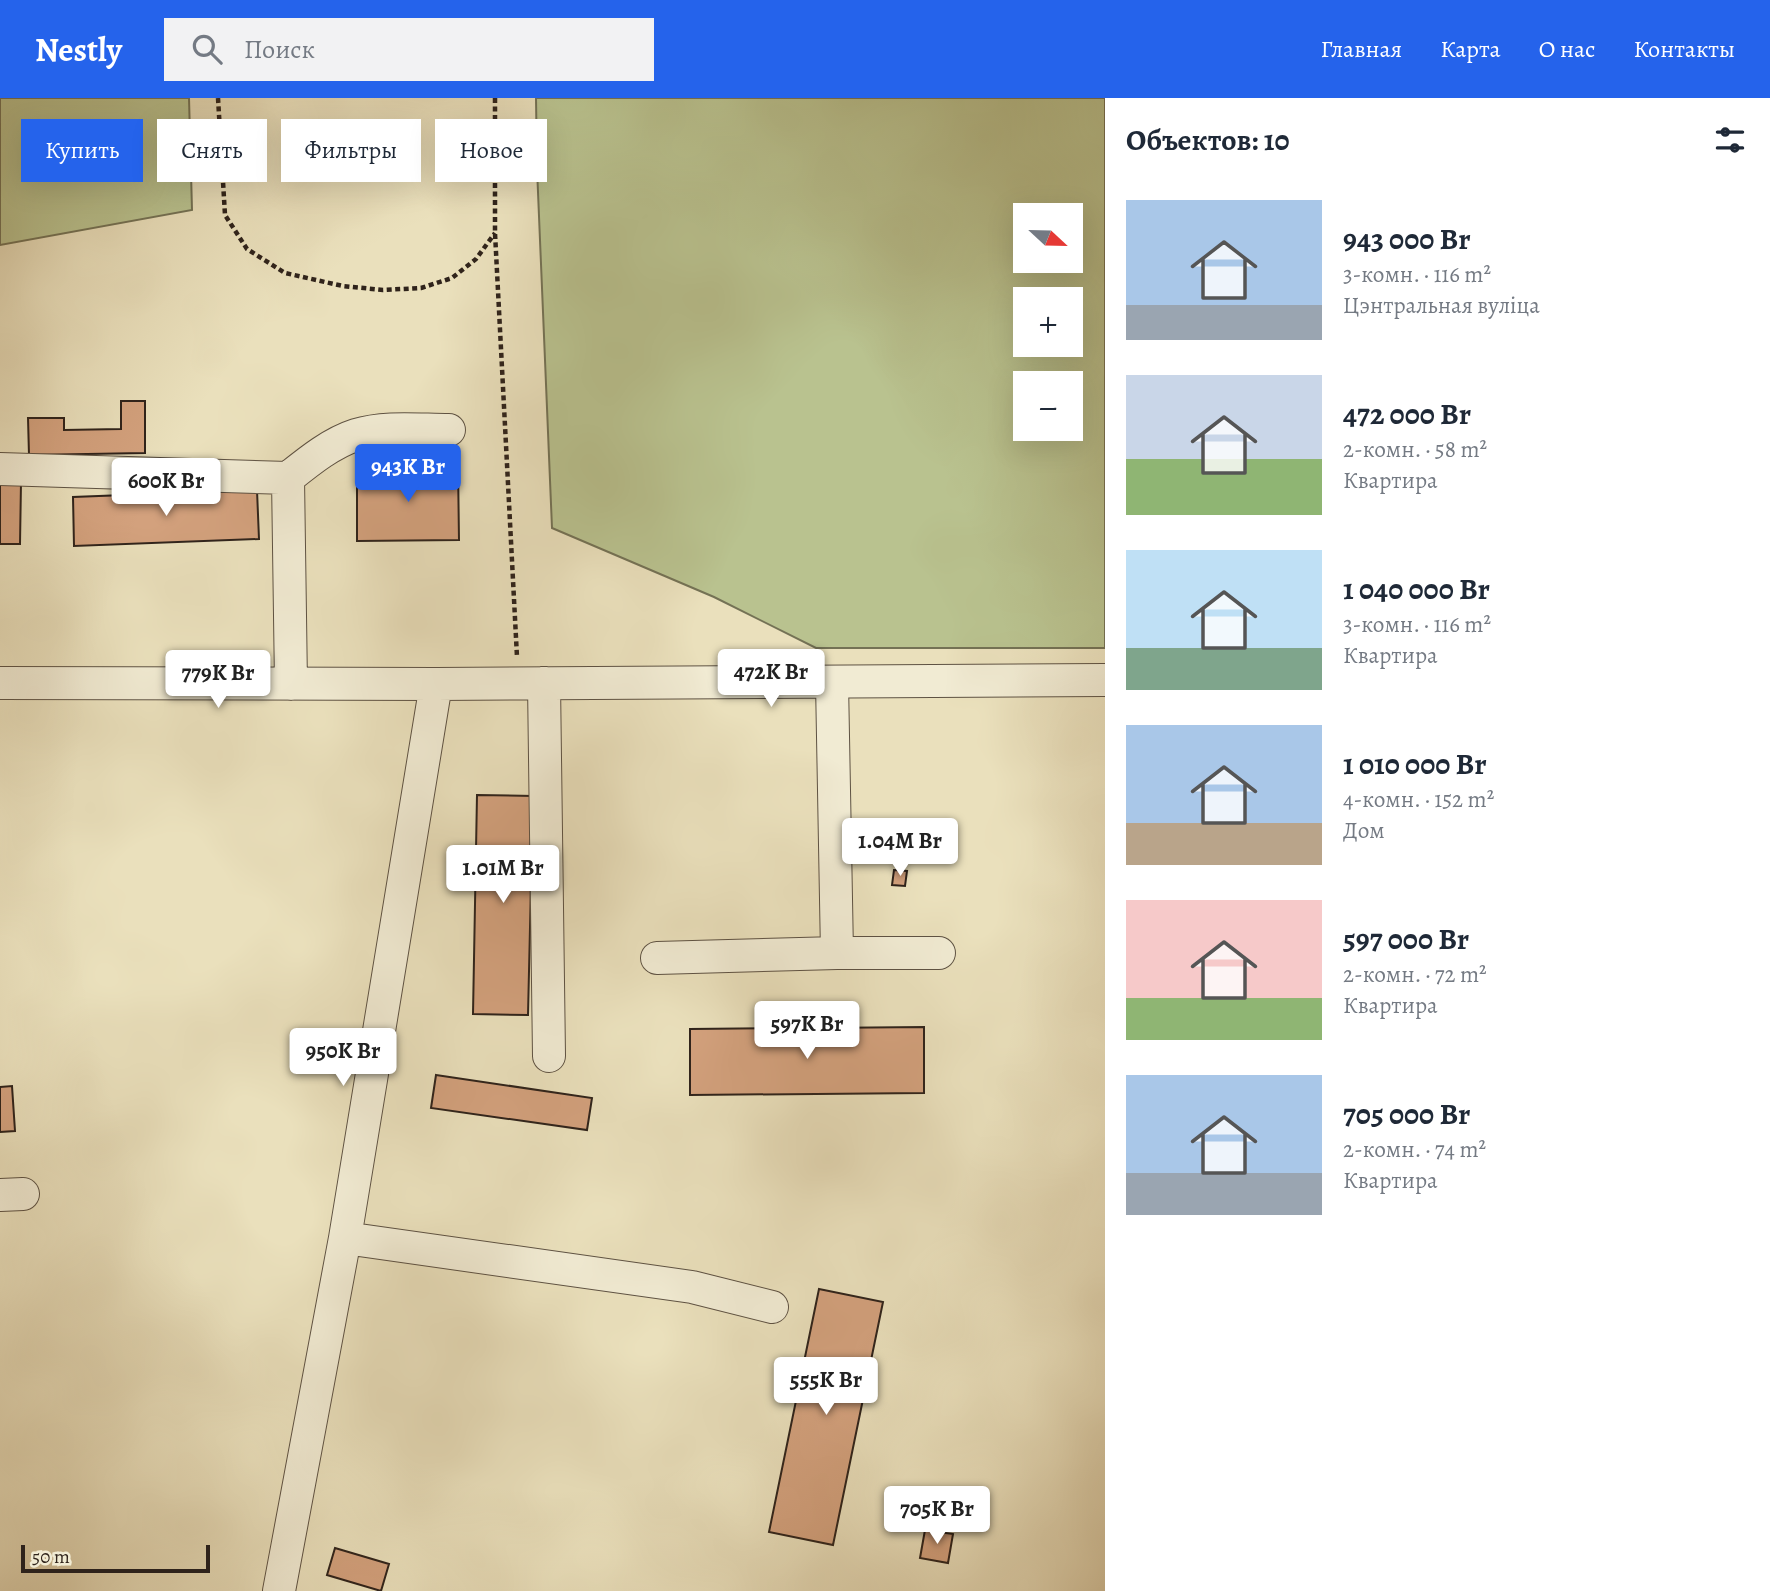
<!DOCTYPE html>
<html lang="ru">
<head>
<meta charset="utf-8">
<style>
  body { margin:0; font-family:Alegreya,serif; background:#f2f2f3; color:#1f2937; height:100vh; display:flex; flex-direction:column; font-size:26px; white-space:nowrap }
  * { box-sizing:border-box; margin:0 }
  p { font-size:23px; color:#747a83 }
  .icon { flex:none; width:38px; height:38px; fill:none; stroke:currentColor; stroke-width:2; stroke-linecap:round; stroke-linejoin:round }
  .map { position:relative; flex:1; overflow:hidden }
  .drawer { display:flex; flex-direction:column; background:#fff; width:665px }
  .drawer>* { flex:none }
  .guide { position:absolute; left:21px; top:21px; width:665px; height:63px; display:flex; gap:14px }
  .needle { width:46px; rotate:112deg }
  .fabs { position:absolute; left:1013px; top:105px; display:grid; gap:14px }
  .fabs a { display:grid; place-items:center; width:70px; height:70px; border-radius:0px; background:#fff; box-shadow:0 7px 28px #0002; font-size:35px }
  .scale { position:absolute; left:21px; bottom:18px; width:189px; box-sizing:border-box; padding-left:7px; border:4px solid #2f231b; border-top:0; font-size:19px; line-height:24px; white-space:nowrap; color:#2f231b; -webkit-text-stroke:5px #f1ebd3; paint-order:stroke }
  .price { position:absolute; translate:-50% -60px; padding:0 16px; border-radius:7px; background:#fff; color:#222; font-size:23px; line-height:46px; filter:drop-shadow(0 2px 4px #0008) }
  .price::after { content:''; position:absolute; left:50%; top:42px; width:21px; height:16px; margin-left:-10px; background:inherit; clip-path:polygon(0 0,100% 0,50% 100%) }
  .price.on { background:#2563eb; color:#fff }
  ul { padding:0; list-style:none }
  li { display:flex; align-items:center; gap:21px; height:175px; padding:0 21px }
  li span { display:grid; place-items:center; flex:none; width:196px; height:140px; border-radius:0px; color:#555 }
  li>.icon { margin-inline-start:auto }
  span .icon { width:84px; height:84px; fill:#fffc; stroke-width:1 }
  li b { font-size:30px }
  h2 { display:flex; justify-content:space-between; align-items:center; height:84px; padding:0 21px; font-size:30px }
  .chip { padding:0 24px; border-radius:0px; background:#fff; box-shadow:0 7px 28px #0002; font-size:24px; line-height:63px }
  .chip.on { background:#2563eb; color:#fff }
  header { display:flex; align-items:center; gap:42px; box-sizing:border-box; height:98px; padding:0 35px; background:#2563eb; color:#fff }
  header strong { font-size:33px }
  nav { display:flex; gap:38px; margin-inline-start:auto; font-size:24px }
  .search { width:490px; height:63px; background:#f2f2f3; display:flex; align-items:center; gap:18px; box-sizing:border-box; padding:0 24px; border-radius:0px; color:#747a83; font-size:26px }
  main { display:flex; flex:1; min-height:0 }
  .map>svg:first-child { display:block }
  .green { fill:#b9c28f; stroke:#747255; stroke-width:2; fill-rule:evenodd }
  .building { fill:#d3a17d; stroke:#2f231b; stroke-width:2 }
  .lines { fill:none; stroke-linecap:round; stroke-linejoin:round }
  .minor-casing { stroke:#5e5243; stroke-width:34 }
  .path { stroke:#2f231b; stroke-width:4.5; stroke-dasharray:5 3.5; stroke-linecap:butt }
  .minor { stroke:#f1ebd3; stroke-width:32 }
</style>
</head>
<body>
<header>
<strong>Nestly</strong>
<div class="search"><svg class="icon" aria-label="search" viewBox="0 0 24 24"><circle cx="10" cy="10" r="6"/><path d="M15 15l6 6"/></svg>Поиск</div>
<nav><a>Главная</a><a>Карта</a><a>О нас</a><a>Контакты</a></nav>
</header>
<main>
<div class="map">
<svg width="1105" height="1493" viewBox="0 0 1105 1493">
  <rect width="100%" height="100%" fill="#eae0bc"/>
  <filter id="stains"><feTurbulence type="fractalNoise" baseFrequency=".00286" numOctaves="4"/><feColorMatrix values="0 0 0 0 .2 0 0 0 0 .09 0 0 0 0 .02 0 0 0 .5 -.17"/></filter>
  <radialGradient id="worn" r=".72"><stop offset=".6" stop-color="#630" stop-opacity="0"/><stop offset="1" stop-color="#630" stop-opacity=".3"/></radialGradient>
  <!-- green -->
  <path class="green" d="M0,0H189L192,112L0,147Z
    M536,0H1105V550H816L714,499L552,430L537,70ZM1026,117H1071V163H1026ZM1026,201H1071V247H1026ZM1026,285H1071V331H1026Z"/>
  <!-- building -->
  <path class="building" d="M121,303H145V355L29,357L28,320H64V332L121,331Z
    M458,368L459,442L357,443V369Z
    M0,384H21L20,446H0Z
    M257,392L259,441L74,448L73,399Z
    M477,697L533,698L528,917L473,916Z
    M857,753H877L878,763H857Z
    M894,772L907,773L905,788L892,787Z
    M924,929V995L690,997V931Z
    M436,977L592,1000L587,1032L431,1010Z
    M12,988L15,1033L0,1034V989Z
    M819,1191L883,1204L833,1447L769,1434Z
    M925,1432L953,1436L948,1465L920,1460Z
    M335,1450L389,1466L381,1493L327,1477Z"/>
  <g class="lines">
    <defs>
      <path id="minor" d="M0,371L288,380C308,364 331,345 356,337C385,328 419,332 449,332
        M288,380L291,586
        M832,584L837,855H939
        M0,585L436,586L1105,582
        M544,585L549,958
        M657,860L837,855
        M0,1097L23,1096
        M345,1140L692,1189L772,1209
        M279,1493L345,1140L436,586"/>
    </defs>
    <!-- minor casing -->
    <use href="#minor" class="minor-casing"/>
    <!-- path -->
    <path class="path" d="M218,0L225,117L247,151L285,175L343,188L383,192L421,190L452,180L476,161L495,135
      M495,0V135L517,559"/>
    <!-- minor -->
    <use href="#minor" class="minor"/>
  </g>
  <rect width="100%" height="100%" filter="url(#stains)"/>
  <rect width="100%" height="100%" fill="url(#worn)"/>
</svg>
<div class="fabs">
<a><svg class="needle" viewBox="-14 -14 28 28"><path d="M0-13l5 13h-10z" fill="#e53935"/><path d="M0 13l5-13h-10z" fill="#747a83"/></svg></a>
<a>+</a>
<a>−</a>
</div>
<div class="scale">50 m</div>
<b class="price on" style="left:408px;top:406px">943K Br</b>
<b class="price" style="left:166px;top:420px">600K Br</b>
<b class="price" style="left:771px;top:611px">472K Br</b>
<b class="price" style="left:218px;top:612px">779K Br</b>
<b class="price" style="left:900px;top:780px">1.04M Br</b>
<b class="price" style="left:503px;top:807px">1.01M Br</b>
<b class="price" style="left:807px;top:963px">597K Br</b>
<b class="price" style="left:343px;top:990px">950K Br</b>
<b class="price" style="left:826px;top:1319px">555K Br</b>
<b class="price" style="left:937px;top:1448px">705K Br</b>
<div class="guide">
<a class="chip on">Купить</a>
<a class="chip">Снять</a>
<a class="chip">Фильтры</a>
<a class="chip">Новое</a>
</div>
</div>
<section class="drawer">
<h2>Объектов: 10<svg class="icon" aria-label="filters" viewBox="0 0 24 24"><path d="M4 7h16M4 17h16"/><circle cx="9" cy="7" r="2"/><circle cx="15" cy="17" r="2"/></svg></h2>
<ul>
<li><span style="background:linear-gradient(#a9c7e8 75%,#9aa5b1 0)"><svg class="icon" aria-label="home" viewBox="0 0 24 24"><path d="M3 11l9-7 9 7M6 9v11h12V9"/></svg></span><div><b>943 000 Br</b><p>3-комн. · 116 m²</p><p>Цэнтральная вуліца</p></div></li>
<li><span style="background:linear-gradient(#c9d6e8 60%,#8fb573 0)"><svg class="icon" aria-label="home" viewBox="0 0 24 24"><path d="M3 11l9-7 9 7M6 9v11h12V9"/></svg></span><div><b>472 000 Br</b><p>2-комн. · 58 m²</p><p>Квартира</p></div></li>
<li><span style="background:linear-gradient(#bfe0f5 70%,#7fa58c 0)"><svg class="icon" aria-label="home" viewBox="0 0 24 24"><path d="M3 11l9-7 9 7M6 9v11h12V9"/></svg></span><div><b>1 040 000 Br</b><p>3-комн. · 116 m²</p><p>Квартира</p></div></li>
<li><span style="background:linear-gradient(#a9c7e8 70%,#b9a48a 0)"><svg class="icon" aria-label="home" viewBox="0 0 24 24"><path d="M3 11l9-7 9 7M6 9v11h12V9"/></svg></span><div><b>1 010 000 Br</b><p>4-комн. · 152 m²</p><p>Дом</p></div></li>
<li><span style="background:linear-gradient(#f6c9c9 70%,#8fb573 0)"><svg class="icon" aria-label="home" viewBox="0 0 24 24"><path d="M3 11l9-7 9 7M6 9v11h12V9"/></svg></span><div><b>597 000 Br</b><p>2-комн. · 72 m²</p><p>Квартира</p></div></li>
<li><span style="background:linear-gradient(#a9c7e8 70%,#9aa5b1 0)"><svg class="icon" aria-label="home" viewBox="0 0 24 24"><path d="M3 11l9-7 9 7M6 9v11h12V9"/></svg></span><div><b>705 000 Br</b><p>2-комн. · 74 m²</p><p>Квартира</p></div></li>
</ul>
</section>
</main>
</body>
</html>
